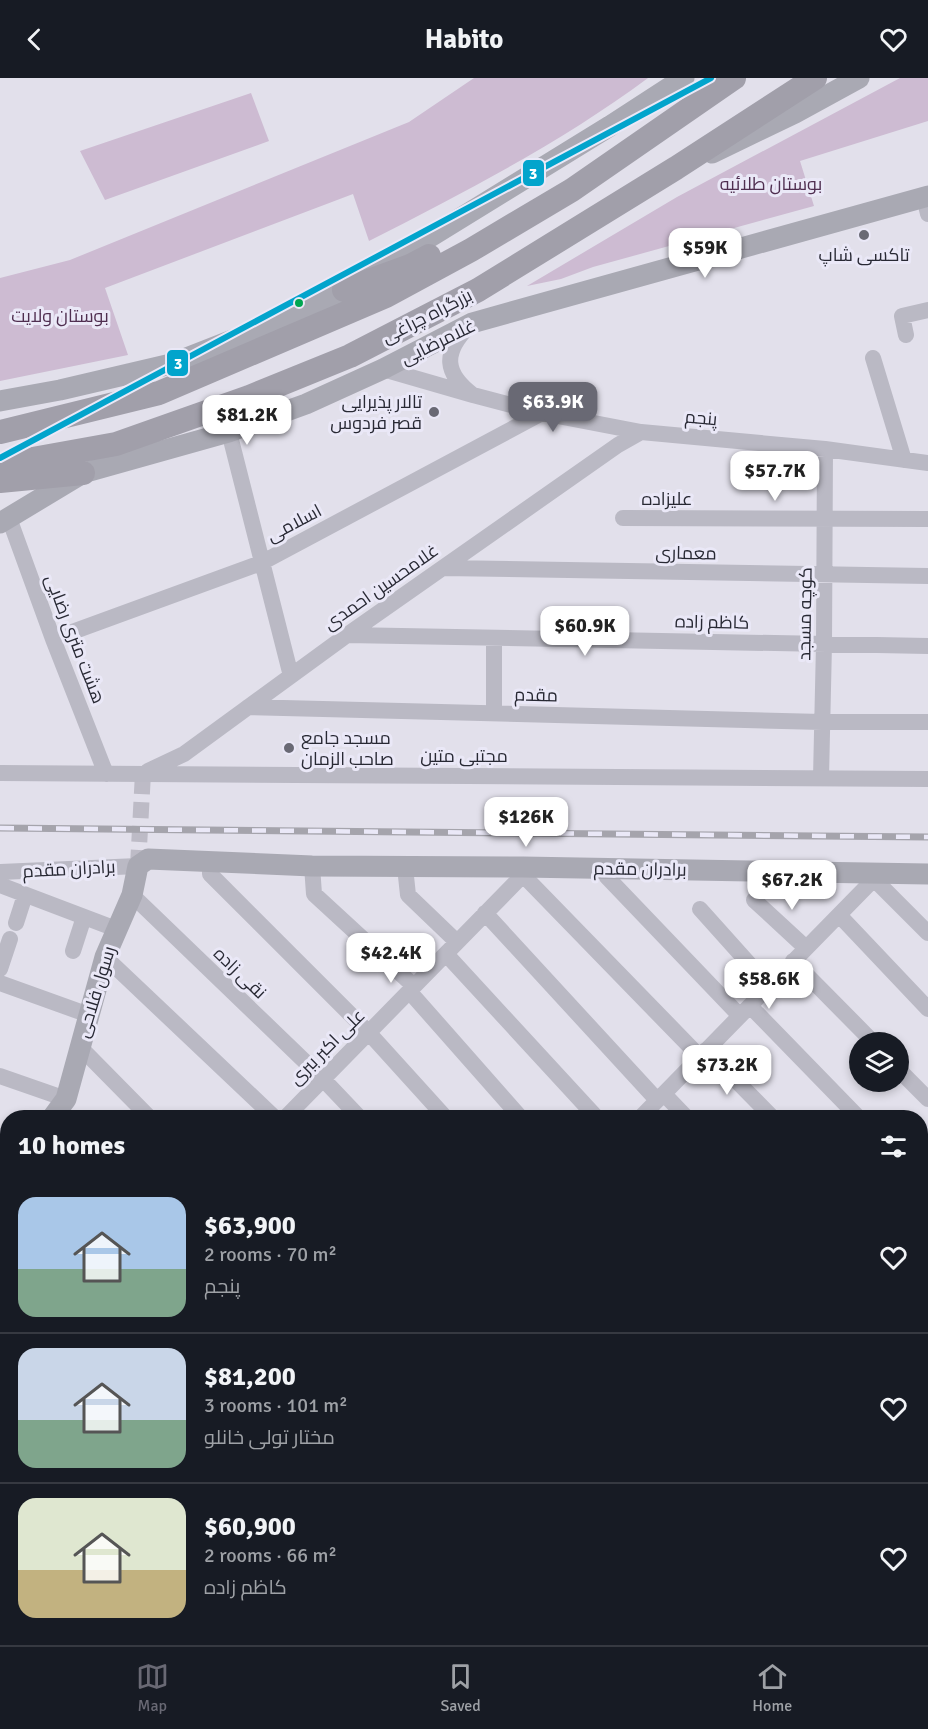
<!DOCTYPE html>
<html lang="en">
<head>
<meta charset="utf-8">
<style>
  body { margin:0; font-family:Signika,Cairo,sans-serif; background:#242831; color:#f1f3f6; height:100vh; display:flex; flex-direction:column; font-size:22px; white-space:nowrap }
  * { box-sizing:border-box; margin:0 }
  p { font-size:20px; color:#9ea1a6 }
  .icon { flex:none; width:33px; height:33px; fill:none; stroke:currentColor; stroke-width:2; stroke-linecap:round; stroke-linejoin:round }
  .map { position:relative; flex:1; overflow:hidden }
  .drawer { position:absolute; left:0px; top:1032px; width:928px; height:536px; display:flex; flex-direction:column; background:#171b24; border-radius:24px 24px 0 0; box-shadow:0 3px 9px #0003 }
  .drawer>* { flex:none }
  .fabs { position:absolute; left:849px; top:954px; display:grid; gap:12px }
  .fabs a { display:grid; place-items:center; width:60px; height:60px; border-radius:50%; background:#171b24; box-shadow:0 3px 9px #0003; font-size:30px }
  .price { position:absolute; translate:-50% -51px; padding:0 14px; border-radius:12px; background:#fff; color:#222; font-size:20px; line-height:39px; filter:drop-shadow(0 2px 3px #0008) }
  .price::after { content:''; position:absolute; left:50%; top:36px; width:18px; height:14px; margin-left:-9px; background:inherit; clip-path:polygon(0 0,100% 0,50% 100%) }
  .price.active { background:#696974; color:#fff }
  ul { padding:0; list-style:none }
  li { display:flex; align-items:center; gap:18px; height:150px; padding:0 18px }
  li+li { border-top:2px solid #363941 }
  li span { display:grid; place-items:center; flex:none; width:168px; height:120px; border-radius:18px; color:#555 }
  li>.icon { margin-inline-start:auto }
  span .icon { width:72px; height:72px; fill:#fffc; stroke-width:1 }
  li b { font-size:26px }
  h2 { display:flex; justify-content:space-between; align-items:center; height:72px; padding:0 18px; font-size:26px }
  header { display:flex; justify-content:space-between; align-items:center; height:78px; padding:0 18px; background:#171b24; font-size:27px; font-weight:800 }
  .tabs { display:flex; justify-content:space-around; align-items:center; height:84px; border-top:2px solid #363941; background:#171b24; font-size:16px; color:#9ea1a6 }
  .tabs a { display:grid; justify-items:center; gap:3px }
  .tabs .active { color:#696974 }
  .map>svg:first-child { display:block }
  .green { fill:#cdbbd2 }
  .lines { fill:none; stroke-linecap:round; stroke-linejoin:round }
  .minor-tunnel { stroke:#bdbbc6; stroke-width:16; stroke-dasharray:16 8; stroke-linecap:butt }
  .minor { stroke:#bab9c4; stroke-width:16 }
  .major { stroke:#a9a9b3; stroke-width:21 }
  .highway { stroke:#a19faa; stroke-width:24 }
  .rail-casing { stroke:#a5a4ac; stroke-width:7 }
  .rail { stroke:#eae8f7; stroke-width:4.5; stroke-dasharray:14; stroke-linecap:butt }
  .metro-1-casing { stroke:#eae8f7; stroke-width:10 }
  .metro-1 { stroke:#02a4cc; stroke-width:6 }
  .poi-dot { fill:#696974; stroke:#eae8f7; stroke-width:2 }
  .bus-dot { fill:#00a651; stroke:#eae8f7; stroke-width:2 }
  .labels { text-anchor:middle; dominant-baseline:central; stroke-width:6; stroke-linejoin:round; paint-order:stroke }
  .park-label { font-size:18px; fill:#4f2e50; stroke:#eae8f7 }
  .poi-label { font-size:18px; fill:#282934; stroke:#eae8f7 }
  .street-label { font-size:18px; fill:#282934; stroke:#eae8f7 }
  .line-badge { stroke:#eae8f7; stroke-width:2 }
  .badge-label { font-size:16px; text-anchor:middle; font-weight:bold; fill:#fff }
</style>
</head>
<body>
<header><svg class="icon" aria-label="back" viewBox="0 0 24 24"><path d="M15 5l-7 7 7 7"/></svg>Habito<svg class="icon" aria-label="heart" viewBox="0 0 24 24"><path d="M12 20l-8-8c-3-5 5-10 8-4 3-6 11-1 8 4z"/></svg></header>
<div class="map">
<svg width="928" height="1567" viewBox="0 0 928 1567">
  <rect width="100%" height="100%" fill="#e2e0eb"/>
  <!-- green -->
  <path class="green" d="M474,0H648C562,64 465,114 369,163L353,116L105,210L128,277L0,303V200L70,182L409,44Z
    M900,0H928V43L800,83L814,128L593,189L561,201L527,208L677,119Z
    M251,15L269,63L105,122L80,73Z"/>
  <g class="lines">
    <!-- minor-tunnel -->
    <path class="minor-tunnel" d="M138,788L143,695"/>
    <!-- minor -->
    <path class="minor" d="M924,119L928,136
      M906,257L902,238L928,232
      M873,280L904,382
      M383,291L473,317C444,295 443,275 468,249
      M473,317L542,335L641,354L825,371L928,385
      M229,354L291,598
      M9,440L53,561L106,696
      M623,440L928,441
      M443,490L928,498
      M347,557L928,568
      M494,560V635
      M53,561L261,485L542,335
      M248,629L822,644H928
      M148,693L184,676L347,557L618,367L641,354
      M0,695L928,701
      M821,700L824,566L825,371
      M210,785V796L369,955L446,1040
      M312,788L314,816L414,908
      M405,789L408,817L457,864
      M605,791L607,799L740,938
      M0,794L138,788
      M523,797L700,979
      M874,801L928,855
      M0,807L116,851
      M132,817L322,1000L360,1040
      M754,822L806,870
      M700,831L769,908
      M485,835L657,1022
      M839,837L928,931
      M16,845L25,817
      M73,873L84,839
      M446,876L597,1040
      M105,879L275,1040
      M793,883L873,964
      M0,891L10,861
      M0,905L89,937
      M409,913L521,1040
      M750,928L859,1040
      M79,968L150,1040
      M706,972L773,1040
      M898,991L928,1021
      M0,998L66,1021
      M664,1016L687,1040
      M285,1040L523,797
      M640,1040L874,801
      M0,1096L8,1103
      M921,1102L928,1109
      M0,1187L8,1195
      M921,1189L928,1196
      M921,1272L928,1279
      M0,1277L8,1285
      M921,1299L928,1293
      M0,1318L8,1310
      M0,1392L8,1400
      M921,1395L928,1403
      M0,1427L8,1419
      M0,1483L8,1491
      M921,1521L928,1529
      M76,1560L83,1567
      M204,1560L211,1567
      M280,1560L287,1567
      M381,1560L388,1567
      M465,1560L472,1567
      M560,1560L566,1567
      M617,1560L621,1567
      M830,1560L836,1567
      M127,1567L134,1560
      M678,1567L683,1560
      M802,1567L811,1560"/>
    <!-- major -->
    <path class="major" d="M712,75L795,35L859,0
      M0,323L60,312L171,286L291,239L344,212L610,48L684,0
      M0,445L83,395L229,354L306,326L383,291L472,245L928,118
      M138,788L148,781L312,788L523,789L928,796
      M52,1040L66,1021L105,879L132,817L138,788
      M0,1081L8,1076"/>
    <!-- highway -->
    <path class="highway" d="M344,212L410,188L429,178
      M0,354L159,315L386,218L471,172L572,112L734,0
      M0,387L116,366L249,319L350,278L478,212L676,90L815,0
      M0,403L83,395"/>
    <defs>
      <path id="rail" d="M0,750L928,759"/>
    </defs>
    <!-- rail casing -->
    <use href="#rail" class="rail-casing"/>
    <!-- rail -->
    <use href="#rail" class="rail"/>
    <defs>
      <path id="metro-1" d="M0,380L711,0"/>
    </defs>
    <!-- metro-1 casing -->
    <use href="#metro-1" class="metro-1-casing"/>
    <!-- metro-1 -->
    <use href="#metro-1" class="metro-1"/>
  </g>
  <!-- markers -->
  <g class="poi-dot">
    <circle cx="864" cy="157" r="6"/>
    <circle cx="434" cy="334" r="6"/>
    <circle cx="289" cy="670" r="6"/>
  </g>
  <circle class="bus-dot" cx="299" cy="225" r="5"/>
  <g class="labels">
    <!-- park labels -->
    <g class="park-label">
      <text x="771" y="106">بوستان طلائیه</text>
      <text x="60" y="238">بوستان ولایت</text>
    </g>
    <!-- poi labels -->
    <g class="poi-label">
      <text x="864" y="177">تاکسی شاپ</text>
      <text x="422" y="324" text-anchor="end">تالار پذیرایی<tspan x="422" dy="21">قصر فردوس</tspan></text>
      <text x="301" y="660" text-anchor="start">مسجد جامع<tspan x="301" dy="21">صاحب الزمان</tspan></text>
    </g>
    <!-- street labels -->
    <g class="street-label">
      <text transform="translate(427 238) rotate(-27)">بزرگراه چراغی</text>
      <text transform="translate(438 264) rotate(-26)">غلامرضایی</text>
      <text transform="translate(701 340) rotate(5)">پنجم</text>
      <text x="667" y="421">علیزاده</text>
      <text transform="translate(294 445) rotate(-28)">اسلامی</text>
      <text transform="translate(686 475) rotate(1)">معماری</text>
      <text transform="translate(381 509) rotate(-35)">غلامحسین احمدی</text>
      <text transform="translate(805 536) rotate(-89)">کوچه مسجد</text>
      <text transform="translate(712 544) rotate(1)">کاظم زاده</text>
      <text transform="translate(75 561) rotate(69)">هشت متری رضایی</text>
      <text transform="translate(536 617) rotate(1)">مقدم</text>
      <text x="464" y="678">مجتبی متین</text>
      <text transform="translate(69 791) rotate(-3)">برادران مقدم</text>
      <text transform="translate(640 791) rotate(1)">برادران مقدم</text>
      <text transform="translate(240 895) rotate(44)">نقی زاده</text>
      <text transform="translate(96 914) rotate(-73)">رسول فلاحی</text>
      <text transform="translate(327 969) rotate(-45)">علی اکبر ببری</text>
    </g>
  </g>
  <g class="line-badge">
    <rect x="522" y="81" width="23" height="28" rx="6" fill="#02a4cc"/>
    <rect x="166" y="271" width="23" height="28" rx="6" fill="#02a4cc"/>
  </g>
  <g class="badge-label">
    <text x="533" y="101">3</text>
    <text x="178" y="291">3</text>
  </g>
</svg>
<div class="fabs">
<a><svg class="icon" aria-label="layers" viewBox="0 0 24 24"><path d="M12 4l9 5-9 5-9-5zM3 14l9 5 9-5"/></svg></a>
</div>
<b class="price" style="left:705px;top:201px">$59K</b>
<b class="price active" style="left:553px;top:355px">$63.9K</b>
<b class="price" style="left:247px;top:368px">$81.2K</b>
<b class="price" style="left:775px;top:424px">$57.7K</b>
<b class="price" style="left:585px;top:579px">$60.9K</b>
<b class="price" style="left:526px;top:770px">$126K</b>
<b class="price" style="left:792px;top:833px">$67.2K</b>
<b class="price" style="left:391px;top:906px">$42.4K</b>
<b class="price" style="left:769px;top:932px">$58.6K</b>
<b class="price" style="left:727px;top:1018px">$73.2K</b>
<section class="drawer">
<h2>10 homes<svg class="icon" aria-label="filters" viewBox="0 0 24 24"><path d="M4 7h16M4 17h16"/><circle cx="9" cy="7" r="2"/><circle cx="15" cy="17" r="2"/></svg></h2>
<ul>
<li><span style="background:linear-gradient(#a9c7e8 60%,#7fa58c 0)"><svg class="icon" aria-label="home" viewBox="0 0 24 24"><path d="M3 11l9-7 9 7M6 9v11h12V9"/></svg></span><div><b>$63,900</b><p>2 rooms · 70 m²</p><p>پنجم</p></div><svg class="icon" aria-label="heart" viewBox="0 0 24 24"><path d="M12 20l-8-8c-3-5 5-10 8-4 3-6 11-1 8 4z"/></svg></li>
<li><span style="background:linear-gradient(#c9d6e8 60%,#7fa58c 0)"><svg class="icon" aria-label="home" viewBox="0 0 24 24"><path d="M3 11l9-7 9 7M6 9v11h12V9"/></svg></span><div><b>$81,200</b><p>3 rooms · 101 m²</p><p>مختار تولی خانلو</p></div><svg class="icon" aria-label="heart" viewBox="0 0 24 24"><path d="M12 20l-8-8c-3-5 5-10 8-4 3-6 11-1 8 4z"/></svg></li>
<li><span style="background:linear-gradient(#dfe7d0 60%,#c2b280 0)"><svg class="icon" aria-label="home" viewBox="0 0 24 24"><path d="M3 11l9-7 9 7M6 9v11h12V9"/></svg></span><div><b>$60,900</b><p>2 rooms · 66 m²</p><p>کاظم زاده</p></div><svg class="icon" aria-label="heart" viewBox="0 0 24 24"><path d="M12 20l-8-8c-3-5 5-10 8-4 3-6 11-1 8 4z"/></svg></li>
</ul>
</section>
</div>
<nav class="tabs">
<a class="active"><svg class="icon" aria-label="map" viewBox="0 0 24 24"><path d="M3 6l6-2 6 2 6-2v14l-6 2-6-2-6 2zM9 4v14M15 6v14"/></svg>Map</a>
<a><svg class="icon" aria-label="saved" viewBox="0 0 24 24"><path d="M7 4h10v16l-5-4-5 4z"/></svg>Saved</a>
<a><svg class="icon" aria-label="home" viewBox="0 0 24 24"><path d="M3 11l9-7 9 7M6 9v11h12V9"/></svg>Home</a>
</nav>
</body>
</html>
